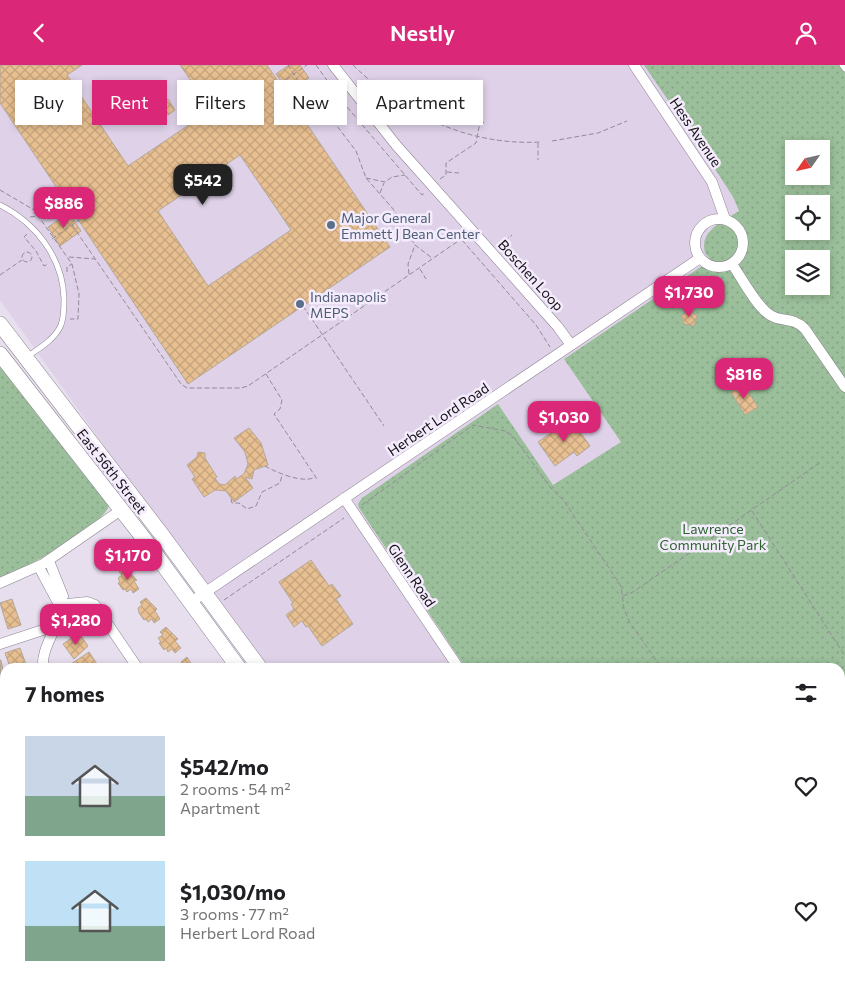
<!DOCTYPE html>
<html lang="en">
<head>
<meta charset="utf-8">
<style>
  body { margin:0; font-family:Commissioner,sans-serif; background:#f2f2f2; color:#202124; height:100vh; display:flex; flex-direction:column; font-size:19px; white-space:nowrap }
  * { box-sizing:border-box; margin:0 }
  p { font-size:16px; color:#757577 }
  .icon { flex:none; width:28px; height:28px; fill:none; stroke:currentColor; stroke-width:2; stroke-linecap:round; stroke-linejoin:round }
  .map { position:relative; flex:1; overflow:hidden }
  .details { position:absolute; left:0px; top:598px; width:845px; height:321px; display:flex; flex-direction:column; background:#fff; border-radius:15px 15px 0 0; box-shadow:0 2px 8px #0003 }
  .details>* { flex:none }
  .hud { position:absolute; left:15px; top:15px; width:500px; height:45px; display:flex; gap:10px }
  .needle { width:32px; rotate:236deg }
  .fabs { position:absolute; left:785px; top:75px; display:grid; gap:10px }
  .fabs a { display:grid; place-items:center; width:45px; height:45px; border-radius:0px; background:#fff; box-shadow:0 2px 8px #0003; font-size:25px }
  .price { position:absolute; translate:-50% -42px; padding:0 11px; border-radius:10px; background:#db2777; color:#fff; font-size:16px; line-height:32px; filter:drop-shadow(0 1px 2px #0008) }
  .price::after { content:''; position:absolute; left:50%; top:30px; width:15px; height:11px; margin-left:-8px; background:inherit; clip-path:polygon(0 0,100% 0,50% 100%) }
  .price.selected { background:#222; color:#fff }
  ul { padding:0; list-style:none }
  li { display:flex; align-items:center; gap:15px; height:125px; padding:0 25px }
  li span { display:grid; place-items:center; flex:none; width:140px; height:100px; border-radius:0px; color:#555 }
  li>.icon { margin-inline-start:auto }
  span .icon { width:60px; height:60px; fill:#fffc; stroke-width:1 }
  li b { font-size:21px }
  h2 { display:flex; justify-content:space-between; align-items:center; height:60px; padding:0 25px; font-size:21px }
  .tag { padding:0 18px; border-radius:0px; background:#fff; box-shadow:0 2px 8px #0003; font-size:18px; line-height:45px }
  .tag.selected { background:#db2777; color:#fff }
  header { display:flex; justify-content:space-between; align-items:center; height:65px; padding:0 25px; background:#db2777; color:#fff; font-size:22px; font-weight:600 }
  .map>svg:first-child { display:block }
  .built { fill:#ded1e8 }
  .grass { fill:url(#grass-dots); fill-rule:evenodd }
  .water { fill:#668db6 }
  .building { fill:url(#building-cross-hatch); stroke:#b4a89a; fill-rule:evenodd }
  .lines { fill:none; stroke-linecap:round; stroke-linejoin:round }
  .lane-casing { stroke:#8a8290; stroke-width:6 }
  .street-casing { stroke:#8a8290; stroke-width:11 }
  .primary-casing { stroke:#8a8290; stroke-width:16 }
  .path { stroke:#928b97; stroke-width:1; stroke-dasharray:5 2.5; stroke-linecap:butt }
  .lane { stroke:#fff; stroke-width:5 }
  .street { stroke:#fff; stroke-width:10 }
  .primary { stroke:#fff; stroke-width:15 }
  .service-dot { fill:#5c6f8a; stroke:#f4ecfc; stroke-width:2 }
  .labels { text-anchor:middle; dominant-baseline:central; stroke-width:5; stroke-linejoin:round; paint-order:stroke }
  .street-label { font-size:14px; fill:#120f14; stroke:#f4ecfc }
  .service-label { font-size:14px; fill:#4e5e75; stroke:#f4ecfc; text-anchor:start }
  .park-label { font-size:14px; fill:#2b652e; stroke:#f4ecfc }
</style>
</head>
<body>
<header><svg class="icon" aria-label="back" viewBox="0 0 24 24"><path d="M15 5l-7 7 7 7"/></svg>Nestly<svg class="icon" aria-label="person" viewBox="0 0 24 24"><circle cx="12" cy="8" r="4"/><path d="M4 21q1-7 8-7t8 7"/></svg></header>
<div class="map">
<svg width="845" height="918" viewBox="0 0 845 918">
  <defs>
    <pattern id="grass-dots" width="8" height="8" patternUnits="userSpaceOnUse" patternTransform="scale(1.25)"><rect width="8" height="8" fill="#9bbf9a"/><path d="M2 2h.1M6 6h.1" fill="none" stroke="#84a384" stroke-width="1.8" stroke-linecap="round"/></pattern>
    <pattern id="building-cross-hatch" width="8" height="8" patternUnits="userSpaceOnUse" patternTransform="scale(1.25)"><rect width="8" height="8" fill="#e7bf91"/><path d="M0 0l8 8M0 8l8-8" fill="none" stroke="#c5a37c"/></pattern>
  </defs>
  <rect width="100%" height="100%" fill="#e7deee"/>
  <!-- built -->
  <path class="built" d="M0,0H644L717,107L733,132L739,147L709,165L712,195L564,294L621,377L553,420L498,339L362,433V448L465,602H262L0,235Z
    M483,914H656L659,918H485Z"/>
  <!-- grass -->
  <path class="grass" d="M644,0H845V647L840,651V602H465L359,443L358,439L362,433L498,339L553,420L621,377L564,294L711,195L705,188C699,165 723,157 739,146L733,132L717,107ZM794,84H821V111H794ZM794,139H821V166H794ZM794,194H821V221H794Z
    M0,294L108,437L109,441C100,464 24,503 0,515Z"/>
  <!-- water -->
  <path class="water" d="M5,685V747L0,752V687Z"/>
  <!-- building -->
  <path class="building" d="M0,0H82L67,10L128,101L211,45L180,0H267L390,182L188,319L0,38ZM240,90L291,165L208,221L158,146Z
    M289,0H300L309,13L289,27L276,9Z
    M168,34L175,45L168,50L160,39Z
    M69,148L81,166L60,181L48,162Z
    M689,245L697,251L694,261L684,259L681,251Z
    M743,319L758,342L745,350L731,327Z
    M571,354L590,381L577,391L574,387L555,401L538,377Z
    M249,363L261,378L268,400L254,405L252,414L245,412L253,423L234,437L226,426L215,425L204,432L192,414L195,412L187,400L197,392L198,387L205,388V393L217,412L215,413L219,419L225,420L235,411L236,414L244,409L248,399L245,387L234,373Z
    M311,495L329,521L332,519L341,531L336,534L353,559L322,581L308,561L306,562L302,556L294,562L286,550L294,544L291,539L293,538L279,517Z
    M125,503L137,515L134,516L139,524L133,528L131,524L127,527L125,524L123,525L118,518L120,517L118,513L122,510L119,507Z
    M146,533L157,544L155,546L160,554L154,558L152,554L148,557L146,554L144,555L139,548L138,543L142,540L140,537Z
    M12,534L21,560L8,564L0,538Z
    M166,562L178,574L175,576L181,583L175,588L172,584L168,587L166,583L164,585L159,578L161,577L158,573L163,570L160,567Z
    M79,568L88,581L74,594L63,579Z
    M20,583L27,602H10L5,588Z
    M89,587L99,602H74L71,599Z
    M187,592L192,600L195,599L197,602H179L183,600L181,597Z
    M1,595L5,616L1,617L0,595Z
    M5,650V671L0,672V651Z
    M845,765V782L840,775V768Z
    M5,793V813L3,814L0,805L4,803L0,796Z
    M845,848V863L841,865L840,851Z
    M845,866V882L844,883L840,876V870Z
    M3,868L5,879L0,881V870Z
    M5,886V906L1,908L0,889Z
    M5,914H32L26,918H8Z
    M70,914H98L92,918H73Z
    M117,914H133L126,918H119Z
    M182,914H207L201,918H194L191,915L185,918Z
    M223,914H246L243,918H226Z
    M522,914H556L551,918H526Z
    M608,914H650L653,918H612Z
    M679,914H694L696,917L679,918L677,915Z
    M738,914H754L748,918H741Z"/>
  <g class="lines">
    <defs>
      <path id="lane" d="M842,0L845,4
        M0,140C36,158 63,193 64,234C64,242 64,252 61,260C55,274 40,283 28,291
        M842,677L845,681"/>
      <path id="street" d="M333,0L396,80L558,262L571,280
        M634,0L712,117L725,154
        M695 178a24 24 0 1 1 48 0a24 24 0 1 1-48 0Z
        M732,199C741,212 756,241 770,250C783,258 792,251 805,264L845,322
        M344,433L458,602
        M49,496L63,531L58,536
        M39,502C42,508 58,537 58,539C62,562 41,580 43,602
        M0,518L43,499L121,445
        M191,537L700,193
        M58,540L87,537L95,540L137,602
        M0,579L55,561
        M0,635L5,633
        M840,718L845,715
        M840,748L845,745
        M0,777L5,773
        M0,840L5,847
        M840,903L845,910
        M51,914L54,918
        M161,914L164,918
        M363,914L364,918
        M371,914L374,918
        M719,914L721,918
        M260,918V914
        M279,918L285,914
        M409,918L415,914
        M772,918L779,914
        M818,918L824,914"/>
      <path id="primary" d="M0,259L162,470L259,602
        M0,289L148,479L238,602
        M447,914L450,918
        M468,914L471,918"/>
    </defs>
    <!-- lane casing -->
    <use href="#lane" class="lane-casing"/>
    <!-- street casing -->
    <use href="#street" class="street-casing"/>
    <!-- primary casing -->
    <use href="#primary" class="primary-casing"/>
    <!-- path -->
    <path class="path" d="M288,0L302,22L318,28L324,34L337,61L356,86L366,113L394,145L415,180L432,193
      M316,0L341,35L422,130L425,128
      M353,0C404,50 469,81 541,77
      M280,19L307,0
      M552,76L598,68L627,56
      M538,78V95
      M447,107L459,108
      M366,113L385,117L392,112L405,110
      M440,114L446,110V98L476,78L479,62L484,57
      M0,125L34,145L72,199L79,229L78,254H70
      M380,128L384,118
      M30,152L38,151
      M72,160L181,319L187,323H241L248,321L464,172
      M27,169L24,172L36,186L44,201L48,199
      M52,174L79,155
      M462,175L536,260L550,282
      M499,181L512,170
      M22 192a5 5 0 1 1 10 0a5 5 0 1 1-10 0Z
      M69,192L95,194
      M420,204L426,214
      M67,207V202L72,199
      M409,209L408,199L415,180
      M0,210L22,195
      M303,241L384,361
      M266,309L282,335L280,344L274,349L317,414
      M265,401C277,408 304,419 315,412
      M231,434L232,438H239L247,444L256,441L262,427L280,418L282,410
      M362,440L473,360L505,366L513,371L550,422L564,436L621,521L624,544L630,558L661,602
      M752,446L845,591
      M623,531L633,527L821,397
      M224,535L344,453
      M840,648L845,644"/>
    <!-- lane -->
    <use href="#lane" class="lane"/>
    <!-- street -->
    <use href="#street" class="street"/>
    <!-- primary -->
    <use href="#primary" class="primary"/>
  </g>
  <!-- markers -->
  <g class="service-dot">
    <circle cx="331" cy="160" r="5"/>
    <circle cx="300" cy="239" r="5"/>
  </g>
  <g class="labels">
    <!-- street labels -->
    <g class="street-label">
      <text transform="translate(696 67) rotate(56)">Hess Avenue</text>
      <text transform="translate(531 210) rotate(48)">Boschen Loop</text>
      <text transform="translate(438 354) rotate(-34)">Herbert Lord Road</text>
      <text transform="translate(112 406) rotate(52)">East 56th Street</text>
      <text transform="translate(412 510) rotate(56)">Glenn Road</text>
    </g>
    <!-- service labels -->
    <g class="service-label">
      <text x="341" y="152">Major General<tspan x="341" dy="16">Emmett J Bean Center</tspan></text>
      <text x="310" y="231">Indianapolis<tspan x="310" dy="16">MEPS</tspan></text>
    </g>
    <!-- park labels -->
    <g class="park-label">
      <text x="713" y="463">Lawrence<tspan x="713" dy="16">Community Park</tspan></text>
    </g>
  </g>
</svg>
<div class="fabs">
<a><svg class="needle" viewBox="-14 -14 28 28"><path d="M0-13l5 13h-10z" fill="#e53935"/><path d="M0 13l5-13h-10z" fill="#757577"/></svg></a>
<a><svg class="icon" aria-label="locate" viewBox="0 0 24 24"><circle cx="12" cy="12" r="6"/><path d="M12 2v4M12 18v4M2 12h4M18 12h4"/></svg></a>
<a><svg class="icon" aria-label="layers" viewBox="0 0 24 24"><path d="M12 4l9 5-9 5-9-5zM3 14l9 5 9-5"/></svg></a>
</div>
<b class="price selected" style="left:203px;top:141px">$542</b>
<b class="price" style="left:64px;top:164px">$886</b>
<b class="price" style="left:689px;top:253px">$1,730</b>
<b class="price" style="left:744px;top:335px">$816</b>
<b class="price" style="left:564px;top:378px">$1,030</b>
<b class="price" style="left:128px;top:516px">$1,170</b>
<b class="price" style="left:76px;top:581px">$1,280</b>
<div class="hud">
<a class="tag">Buy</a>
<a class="tag selected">Rent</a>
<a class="tag">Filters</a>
<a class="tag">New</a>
<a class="tag">Apartment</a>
</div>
<section class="details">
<h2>7 homes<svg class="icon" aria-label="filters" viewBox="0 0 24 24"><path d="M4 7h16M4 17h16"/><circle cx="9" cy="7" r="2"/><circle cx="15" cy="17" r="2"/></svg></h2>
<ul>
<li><span style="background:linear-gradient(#c9d6e8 60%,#7fa58c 0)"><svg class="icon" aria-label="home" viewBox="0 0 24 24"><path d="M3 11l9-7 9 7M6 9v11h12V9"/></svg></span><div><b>$542/mo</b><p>2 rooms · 54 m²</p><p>Apartment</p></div><svg class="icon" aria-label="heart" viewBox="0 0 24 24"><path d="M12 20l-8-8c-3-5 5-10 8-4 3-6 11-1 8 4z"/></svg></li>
<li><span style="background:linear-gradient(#bfe0f5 65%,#7fa58c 0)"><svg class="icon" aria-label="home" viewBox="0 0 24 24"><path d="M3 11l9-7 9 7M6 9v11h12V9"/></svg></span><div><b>$1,030/mo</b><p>3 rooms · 77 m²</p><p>Herbert Lord Road</p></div><svg class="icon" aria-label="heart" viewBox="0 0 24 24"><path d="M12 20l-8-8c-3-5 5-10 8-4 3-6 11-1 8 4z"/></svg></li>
</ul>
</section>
</div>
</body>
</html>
